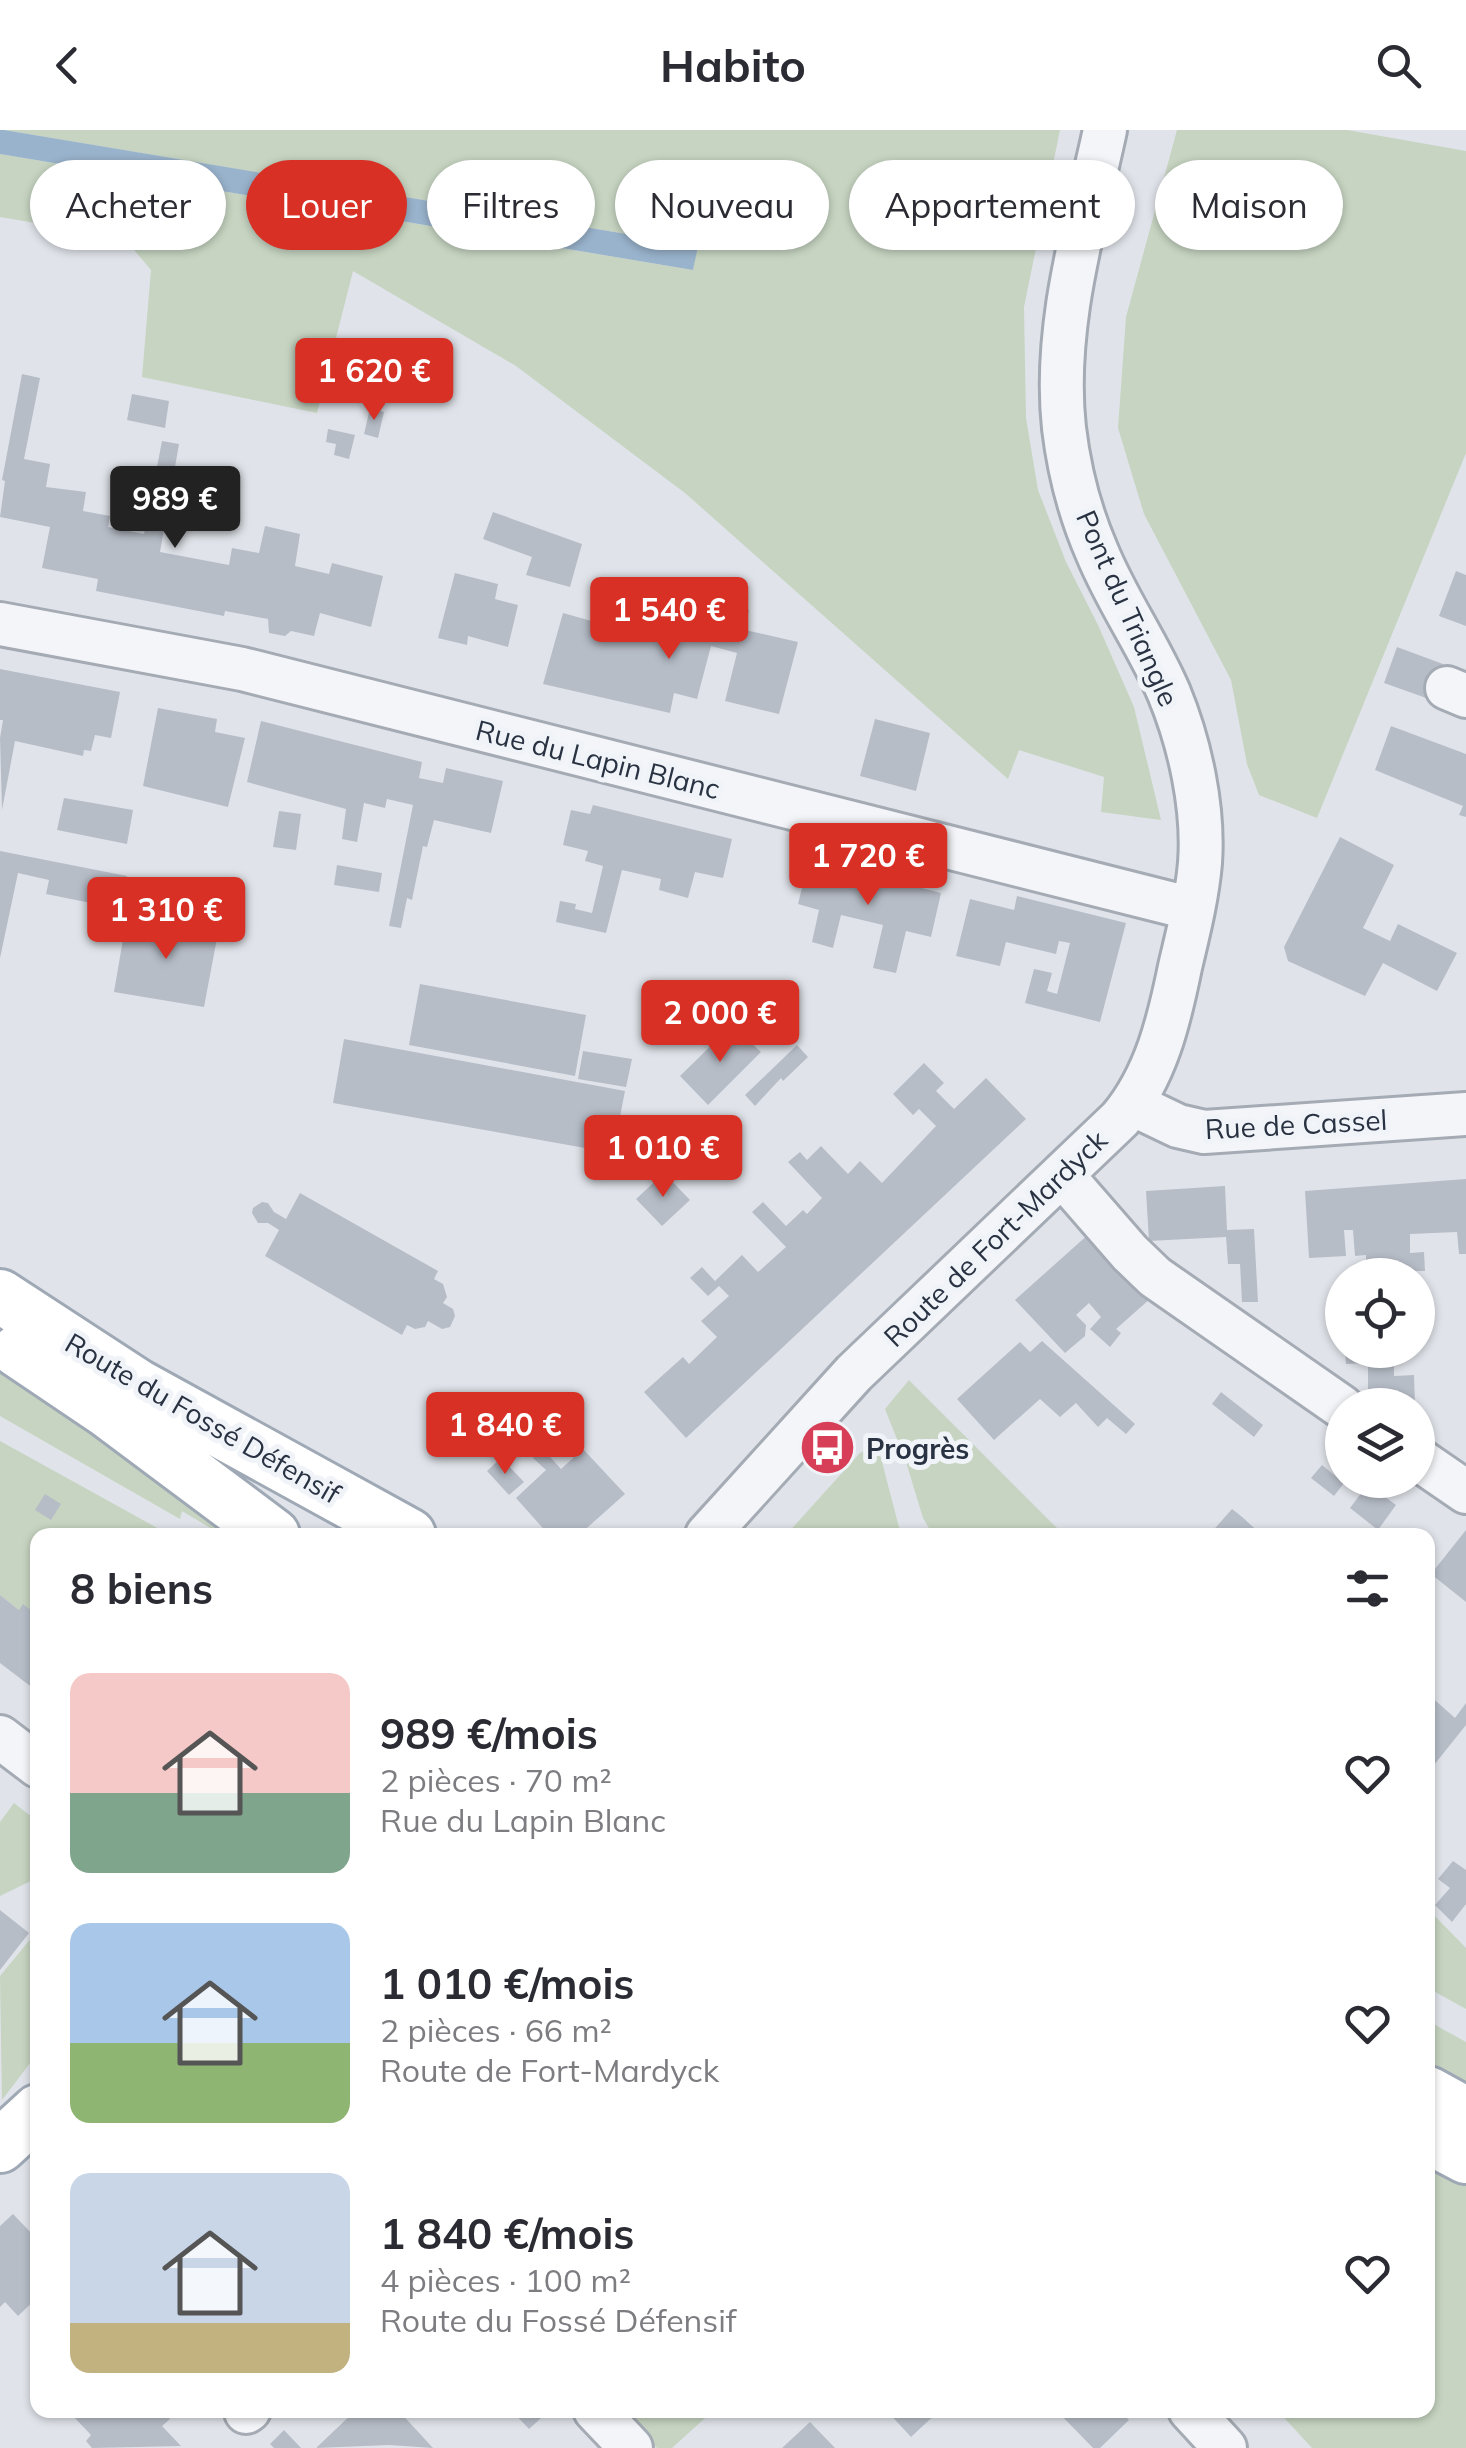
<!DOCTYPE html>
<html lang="fr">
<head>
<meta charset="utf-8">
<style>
  body { margin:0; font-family:Mulish,sans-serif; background:#f7f7f7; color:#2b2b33; height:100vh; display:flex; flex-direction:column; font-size:38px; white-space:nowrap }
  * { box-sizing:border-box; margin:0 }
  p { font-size:32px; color:#7c7c81 }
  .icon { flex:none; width:55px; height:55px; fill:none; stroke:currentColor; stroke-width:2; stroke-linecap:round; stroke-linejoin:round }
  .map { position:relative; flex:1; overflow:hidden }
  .details { position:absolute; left:30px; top:1398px; width:1405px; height:890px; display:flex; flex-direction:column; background:#fff; border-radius:20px; box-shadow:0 2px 8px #0004 }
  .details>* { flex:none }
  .banner { position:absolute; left:30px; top:30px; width:1408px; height:90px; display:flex; gap:20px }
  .controls { position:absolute; left:1325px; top:1128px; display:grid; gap:20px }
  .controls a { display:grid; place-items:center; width:110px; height:110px; border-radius:50%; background:#fff; box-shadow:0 2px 8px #0004; font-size:50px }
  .price { position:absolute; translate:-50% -85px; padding:0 22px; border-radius:10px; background:#d93025; color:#fff; font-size:32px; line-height:65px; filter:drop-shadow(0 2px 5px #0008) }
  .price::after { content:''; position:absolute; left:50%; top:60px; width:30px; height:22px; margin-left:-15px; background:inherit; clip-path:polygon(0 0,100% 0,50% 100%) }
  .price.selected { background:#222; color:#fff }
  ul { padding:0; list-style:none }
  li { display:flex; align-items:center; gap:30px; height:250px; padding:0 40px }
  li span { display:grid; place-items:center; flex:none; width:280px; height:200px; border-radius:20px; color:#555 }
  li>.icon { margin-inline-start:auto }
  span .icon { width:120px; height:120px; fill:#fffc; stroke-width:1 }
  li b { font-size:42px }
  h2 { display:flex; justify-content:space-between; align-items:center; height:120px; padding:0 40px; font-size:42px }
  .chip { padding:0 35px; border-radius:45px; background:#fff; box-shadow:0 2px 8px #0004; font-size:35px; line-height:90px }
  .chip.selected { background:#d93025; color:#fff }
  header { display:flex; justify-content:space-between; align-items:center; height:130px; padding:0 40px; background:#fff; font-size:45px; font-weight:700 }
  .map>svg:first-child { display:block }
  .green { fill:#c6d4c1 }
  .water { fill:#99b3cc }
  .building { fill:#b7bdc7 }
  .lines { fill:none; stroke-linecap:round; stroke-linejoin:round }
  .minor-casing { stroke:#a5abb4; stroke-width:48 }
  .major-casing { stroke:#9fa9b6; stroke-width:58 }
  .minor { stroke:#f3f5f8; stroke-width:42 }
  .major { stroke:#fff; stroke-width:52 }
  .labels { text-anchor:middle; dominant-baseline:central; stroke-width:10; stroke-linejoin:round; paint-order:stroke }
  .street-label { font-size:28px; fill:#283242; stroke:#f0f3f7 }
  .poi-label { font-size:28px; font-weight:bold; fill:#283242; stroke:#f0f3f7; text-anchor:start }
</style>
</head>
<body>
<header><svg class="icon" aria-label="back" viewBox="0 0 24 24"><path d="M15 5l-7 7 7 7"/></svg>Habito<svg class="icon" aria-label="search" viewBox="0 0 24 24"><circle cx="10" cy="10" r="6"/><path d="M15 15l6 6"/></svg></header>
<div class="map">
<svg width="1466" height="2318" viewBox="0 0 1466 2318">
  <rect width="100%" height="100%" fill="#e0e4ea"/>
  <!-- green -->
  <path class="green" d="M4,0H1060L1024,177L1026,288L1038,360L1066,432L1098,495L1134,577L1161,690L1101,682L1104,647L1019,620L1008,649L685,363L516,236L353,141L317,283L142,247L151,140L124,108L0,87V24L693,140L697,116Z
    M1177,0H1347L1466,21V323L1317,688L1259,665L1247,634L1231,550L1144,384L1118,298L1126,187Z
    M0,1230L242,1405H222L182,1381L180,1389L0,1286Z
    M909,1250L1064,1405H933L923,1388L906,1332L885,1279Z
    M0,1311L170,1405H38L37,1486L19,1480L0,1465Z
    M867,1319L874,1320L881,1328L901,1405H786L860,1323Z
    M14,1673L37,1691V1748L0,1766V1692Z
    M1428,1779L1466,1818V1879L1428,1858Z
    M37,1801V1924L2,1970L0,1846Z
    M1428,1891L1466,1912V1956L1428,1935Z
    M1428,2031L1466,2052V2318H1312L1277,2280H1428Z
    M621,2280H714L672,2318H657Z"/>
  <!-- water -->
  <path class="water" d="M0,0H4L698,116L693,140L0,24Z"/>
  <!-- building -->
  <path class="building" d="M22,244L40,248L24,329L50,334L46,357L86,362L83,381L110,386L108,397L144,404L162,311L179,314L160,422L229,435L232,418L259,423L265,396L300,404L295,436L329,444L332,433L383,446L371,497L320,483L314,506L291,501L285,506L269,503L268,489L225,481L224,486L96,461L98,449L42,438L50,397L0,387L5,351L2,350Z
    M132,264L169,271L165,298L127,290Z
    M370,278L384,282L378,308L364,304Z
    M328,299L355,305L349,329L334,325L336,314L326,312Z
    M493,382L582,414L570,457L526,445L532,427L483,409Z
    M1456,441L1466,445V496L1439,486Z
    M455,443L498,454L495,469L518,475L508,517L468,506L467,515L438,508Z
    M722,473L749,480L745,500L798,512L779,584L725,571L737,523L711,516L697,569L674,563L670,583L543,554L563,483L638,504L640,494L699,510L705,490L717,493Z
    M1397,517L1443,534L1429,569L1384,553Z
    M0,539L120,562L111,608L95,605L91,621L84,620L83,626L15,611L2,680L0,608L3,590H0Z
    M158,578L217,589L215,602L245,608L228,677L143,656Z
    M875,589L930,603L916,661L860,646Z
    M261,591L422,632L419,648L443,653L446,638L503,651L491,703L434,690L427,717L423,716L412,770L407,768L401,798L389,796L413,675L387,669L385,678L364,673L357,712L342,709L346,679L247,652Z
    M1391,596L1466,624V687L1459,685L1463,676L1375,640Z
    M64,668L133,680L127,714L57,700Z
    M593,675L732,709L723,748L695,742L688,768L659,760L661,749L622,740L606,803L556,792L560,771L576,774L575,779L592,783L603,736L585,731L588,721L563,715L571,680L590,684Z
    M279,681L301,684L296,720L273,717Z
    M1340,707L1394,735L1363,798L1390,811L1398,794L1457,823L1437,861L1383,833L1365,866L1288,831L1284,817Z
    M0,721L127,746L121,779L46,764L49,750L18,743L0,828Z
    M809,729L941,763L931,807L906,801L896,843L873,838L883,795L841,785L833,818L812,812L819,780L798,774Z
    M337,735L382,743L379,762L334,755Z
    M1017,766L1126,793L1100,892L1025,873L1034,839L1052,843L1047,861L1057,864L1070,813L1059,811L1056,824L1006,812L1000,836L956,826L970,769L1014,780Z
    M127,786L218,803L204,877L114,862Z
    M420,854L586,885L575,946L409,915Z
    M732,895L761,922L708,975L680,946Z
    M344,909L625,961L613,1023L333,973Z
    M797,915L808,927L783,951L781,948L755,976L745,965Z
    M583,921L632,929L626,957L578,949Z
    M924,933L944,953L936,961L954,979L986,948L1026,989L686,1308L644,1262L683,1227L689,1234L717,1207L701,1191L729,1166L719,1156L708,1166L690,1148L702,1137L715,1151L742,1125L758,1142L786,1117L752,1082L763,1072L786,1096L803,1080L807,1084L822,1068L788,1032L800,1022L807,1030L821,1016L848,1044L860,1031L882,1053L936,996L919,979L913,985L893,964Z
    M718,991L735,1008L721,1021L704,1004Z
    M664,1043L690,1070L662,1096L636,1069Z
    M1466,1049V1124H1459L1457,1102L1410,1104V1123L1424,1122L1425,1141H1412V1145H1366V1125L1355,1126L1353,1100H1344L1346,1126L1309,1128L1305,1061Z
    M1225,1056L1227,1100L1254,1099L1258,1172H1242L1240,1134H1228L1226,1107L1149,1111L1146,1061Z
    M300,1063L438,1141L434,1149L443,1154L447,1167L443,1173L453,1179L455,1186L450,1197L442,1199L428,1191L425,1197L415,1199L407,1195L402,1205L265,1126L279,1100L268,1093H258L252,1083L253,1078L262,1072L268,1073L274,1082L286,1089Z
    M1091,1102L1151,1168L1116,1199L1121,1203L1110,1217L1090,1199L1101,1187L1089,1173L1076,1185L1086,1195L1085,1206L1065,1223L1015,1170Z
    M1042,1211L1135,1294L1126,1304L1107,1288L1098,1297L1076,1273L1060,1287L1040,1269L994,1310L957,1269L1020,1212L1030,1222Z
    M1345,1220H1368V1233L1346,1234Z
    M1368,1234L1394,1235V1246L1414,1245L1415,1275L1368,1273Z
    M1221,1262L1263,1295L1254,1307L1212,1274Z
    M543,1319L561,1339L583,1319L625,1364L579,1405H549L516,1368L546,1340L533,1328Z
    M501,1328L524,1352L509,1365L487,1341Z
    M1322,1335L1344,1353L1334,1366L1311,1348Z
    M1368,1354L1396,1375L1378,1400L1350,1378Z
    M45,1364L61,1374L51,1390L35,1380Z
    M1232,1379L1241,1386L1262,1405H1209Z
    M1466,1400V1472L1431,1444Z
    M0,1465L19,1480L23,1474L38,1486V1562L0,1533Z
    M1428,1564L1455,1588L1466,1573V1595L1430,1640L1428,1637Z
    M1453,1731L1466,1740V1774L1452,1792L1435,1775L1450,1758L1438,1749Z
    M0,1780L29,1803L0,1840Z
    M13,2084L38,2110V2133L33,2137L38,2141V2167L18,2186L5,2172L0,2177V2096Z
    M77,2280H161L170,2289L162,2296L181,2316L92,2318L86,2311L91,2305L72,2285Z
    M356,2280H371L377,2286L384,2280H398L433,2318L389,2315L316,2318Z
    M511,2280H550L529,2299Z
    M886,2280H940L911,2307Z
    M1056,2280H1119L1129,2290L1100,2318H1093Z
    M810,2292L835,2318H782Z
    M284,2300L301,2318H274L270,2314Z"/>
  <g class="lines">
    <defs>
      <path id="minor" d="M0,494L242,539L1193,779
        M1447,558L1466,566
        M1132,974L1178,996L1204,1002L1466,984
        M1063,1046L1130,1123L1155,1147L1342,1277
        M1418,1329L1466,1362
        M707,1405L854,1243L1120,989C1156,946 1169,891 1180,837C1188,803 1197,768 1200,733C1204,678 1190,614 1169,563C1148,514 1117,471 1097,422C1080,383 1069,340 1064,298C1053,198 1084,97 1105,0
        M0,1607L38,1636
        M595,2280L631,2318
        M1190,2280L1225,2318
        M246,2282L249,2280"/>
      <path id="major" d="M0,1166L138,1256L409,1405
        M18,1221L107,1281L273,1405
        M1428,1963L1466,1984
        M1428,2007L1466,2027
        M0,2016L38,1981"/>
    </defs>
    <!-- minor casing -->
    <use href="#minor" class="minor-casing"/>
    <!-- major casing -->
    <use href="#major" class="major-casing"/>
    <!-- minor -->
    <use href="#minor" class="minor"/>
    <!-- major -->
    <use href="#major" class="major"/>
  </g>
  <!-- icons -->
  <defs>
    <symbol id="bus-disc" viewBox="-11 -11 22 22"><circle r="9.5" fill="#d63f57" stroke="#f0f3f7"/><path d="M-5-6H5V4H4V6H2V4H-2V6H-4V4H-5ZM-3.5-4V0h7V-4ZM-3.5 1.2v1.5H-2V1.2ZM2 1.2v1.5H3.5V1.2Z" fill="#fff"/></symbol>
  </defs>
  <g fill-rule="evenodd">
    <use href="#bus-disc" x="796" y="1286" width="63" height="63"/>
  </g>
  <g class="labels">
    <!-- street labels -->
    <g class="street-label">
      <text transform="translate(1128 478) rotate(66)">Pont du Triangle</text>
      <text transform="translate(598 629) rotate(14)">Rue du Lapin Blanc</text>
      <text transform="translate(1296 994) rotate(-3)">Rue de Cassel</text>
      <text transform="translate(995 1108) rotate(-44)">Route de Fort-Mardyck</text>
      <text transform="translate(203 1288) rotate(30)">Route du Fossé Défensif</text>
    </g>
    <!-- poi labels -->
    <g class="poi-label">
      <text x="866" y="1318">Progrès</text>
    </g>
  </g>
</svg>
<div class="controls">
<a><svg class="icon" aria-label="locate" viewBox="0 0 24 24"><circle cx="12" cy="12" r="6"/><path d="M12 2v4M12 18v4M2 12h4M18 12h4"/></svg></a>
<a><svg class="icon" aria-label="layers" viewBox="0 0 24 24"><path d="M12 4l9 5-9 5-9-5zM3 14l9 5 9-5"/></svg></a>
</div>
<b class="price" style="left:374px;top:293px">1 620 €</b>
<b class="price selected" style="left:175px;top:421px">989 €</b>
<b class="price" style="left:669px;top:532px">1 540 €</b>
<b class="price" style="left:868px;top:778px">1 720 €</b>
<b class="price" style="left:166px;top:832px">1 310 €</b>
<b class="price" style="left:720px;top:935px">2 000 €</b>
<b class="price" style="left:663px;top:1070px">1 010 €</b>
<b class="price" style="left:505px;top:1347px">1 840 €</b>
<div class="banner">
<a class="chip">Acheter</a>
<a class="chip selected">Louer</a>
<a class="chip">Filtres</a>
<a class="chip">Nouveau</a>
<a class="chip">Appartement</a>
<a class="chip">Maison</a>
</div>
<section class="details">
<h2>8 biens<svg class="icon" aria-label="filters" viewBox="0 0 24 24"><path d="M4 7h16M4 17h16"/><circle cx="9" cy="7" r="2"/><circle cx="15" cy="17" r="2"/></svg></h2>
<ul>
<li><span style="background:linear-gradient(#f6c9c9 60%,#7fa58c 0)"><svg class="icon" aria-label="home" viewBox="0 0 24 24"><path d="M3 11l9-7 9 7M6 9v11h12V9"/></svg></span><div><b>989 €/mois</b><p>2 pièces · 70 m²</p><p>Rue du Lapin Blanc</p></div><svg class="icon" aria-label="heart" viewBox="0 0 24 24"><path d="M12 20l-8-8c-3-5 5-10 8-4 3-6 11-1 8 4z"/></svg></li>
<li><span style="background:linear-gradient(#a9c7e8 60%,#8fb573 0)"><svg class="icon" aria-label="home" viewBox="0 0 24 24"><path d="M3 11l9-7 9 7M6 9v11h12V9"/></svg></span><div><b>1 010 €/mois</b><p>2 pièces · 66 m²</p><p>Route de Fort-Mardyck</p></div><svg class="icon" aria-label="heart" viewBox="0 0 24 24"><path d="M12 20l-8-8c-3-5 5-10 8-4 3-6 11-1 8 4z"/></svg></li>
<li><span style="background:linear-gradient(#c9d6e8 75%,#c2b280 0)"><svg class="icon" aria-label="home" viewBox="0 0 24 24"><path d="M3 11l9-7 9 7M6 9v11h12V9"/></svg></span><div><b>1 840 €/mois</b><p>4 pièces · 100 m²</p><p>Route du Fossé Défensif</p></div><svg class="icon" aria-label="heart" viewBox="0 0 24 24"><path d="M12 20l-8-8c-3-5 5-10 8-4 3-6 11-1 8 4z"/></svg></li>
</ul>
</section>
</div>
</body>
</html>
